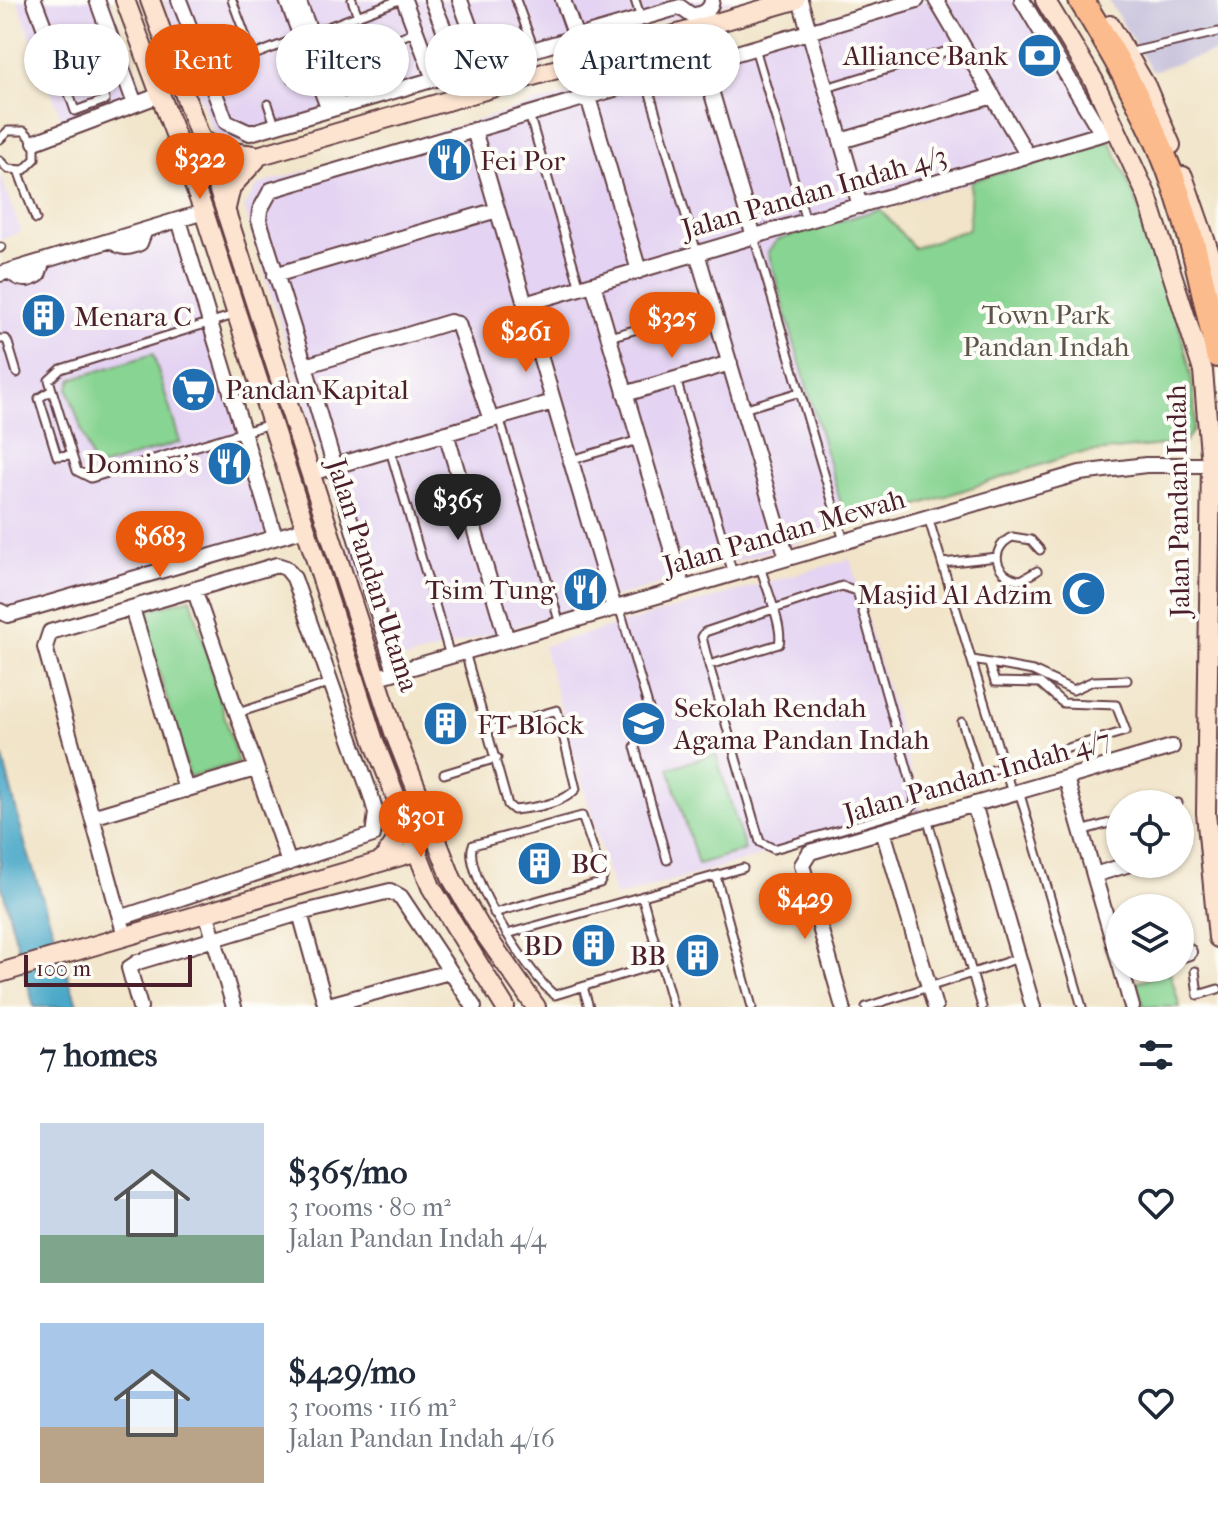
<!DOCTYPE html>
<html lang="en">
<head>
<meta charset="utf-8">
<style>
  body { margin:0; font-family:"IM FELL French Canon",serif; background:#f2f2f3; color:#1f2937; height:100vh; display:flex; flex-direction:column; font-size:30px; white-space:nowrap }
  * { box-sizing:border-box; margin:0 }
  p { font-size:26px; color:#747a83 }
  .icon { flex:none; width:44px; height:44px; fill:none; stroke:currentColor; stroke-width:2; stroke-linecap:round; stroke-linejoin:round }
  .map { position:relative; height:1007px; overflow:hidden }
  .sheet { display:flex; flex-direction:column; background:#fff; flex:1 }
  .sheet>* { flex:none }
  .hud { position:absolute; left:24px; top:24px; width:800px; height:72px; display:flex; gap:16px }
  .fabs { position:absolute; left:1106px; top:790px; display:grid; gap:16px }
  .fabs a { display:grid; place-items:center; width:88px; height:88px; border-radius:50%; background:#fff; box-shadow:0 2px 6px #0004; font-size:40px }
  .scale { position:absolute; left:24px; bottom:20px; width:168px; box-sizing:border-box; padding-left:8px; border:4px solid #4a1f2b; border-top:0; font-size:22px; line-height:28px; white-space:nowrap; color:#4a1f2b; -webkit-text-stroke:6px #fdfcf7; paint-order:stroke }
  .price { position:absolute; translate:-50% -68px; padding:0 18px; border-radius:28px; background:#ea580c; color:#fff; font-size:26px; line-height:52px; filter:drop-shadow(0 2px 4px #0008) }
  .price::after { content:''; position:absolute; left:50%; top:48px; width:24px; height:18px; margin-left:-12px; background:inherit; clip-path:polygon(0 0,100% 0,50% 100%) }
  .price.on { background:#222; color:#fff }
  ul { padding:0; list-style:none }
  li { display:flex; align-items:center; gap:24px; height:200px; padding:0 40px }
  li span { display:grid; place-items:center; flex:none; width:224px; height:160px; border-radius:0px; color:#555 }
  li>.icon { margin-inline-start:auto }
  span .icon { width:96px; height:96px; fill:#fffc; stroke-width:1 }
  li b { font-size:34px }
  h2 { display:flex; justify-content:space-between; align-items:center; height:96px; padding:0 40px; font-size:34px }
  .pill { padding:0 28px; border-radius:36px; background:#fff; box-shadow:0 2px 6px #0004; font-size:28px; line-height:72px }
  .pill.on { background:#ea580c; color:#fff }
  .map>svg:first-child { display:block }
  .built { fill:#e4d3f2 }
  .industrial { fill:#c6c0da }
  .green { fill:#88d492; stroke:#697a5e; stroke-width:2 }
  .water { fill:#48a8c7; stroke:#496479; stroke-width:2 }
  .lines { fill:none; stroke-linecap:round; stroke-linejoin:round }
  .lane-casing { stroke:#633d43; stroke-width:11 }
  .street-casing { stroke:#633d43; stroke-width:18 }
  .secondary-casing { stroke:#633d43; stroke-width:22 }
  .highway-casing { stroke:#633d43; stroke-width:28 }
  .lane { stroke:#fff; stroke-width:7 }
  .street { stroke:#fff; stroke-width:14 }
  .secondary { stroke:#fde4d1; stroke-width:18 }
  .highway { stroke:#fbbb8d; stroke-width:24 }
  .labels { text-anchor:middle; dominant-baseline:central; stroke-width:8; stroke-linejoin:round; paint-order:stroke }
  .poi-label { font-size:28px; fill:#4a1f2b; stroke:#fdfcf7; text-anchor:end }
  .street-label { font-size:28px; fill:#4a1f2b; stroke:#fdfcf7 }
  .park-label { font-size:28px; fill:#5d554a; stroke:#fdfcf7 }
</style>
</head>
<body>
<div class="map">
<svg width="1218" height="1007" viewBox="0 0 1218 1007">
  <rect width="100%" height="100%" fill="#fdfcf7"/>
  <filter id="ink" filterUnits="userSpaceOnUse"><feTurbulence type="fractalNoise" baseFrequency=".0125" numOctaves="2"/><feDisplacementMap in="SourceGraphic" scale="16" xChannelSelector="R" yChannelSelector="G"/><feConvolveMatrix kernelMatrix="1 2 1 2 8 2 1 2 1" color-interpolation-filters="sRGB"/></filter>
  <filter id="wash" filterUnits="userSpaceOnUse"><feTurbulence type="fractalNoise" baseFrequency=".006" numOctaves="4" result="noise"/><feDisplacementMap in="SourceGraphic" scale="32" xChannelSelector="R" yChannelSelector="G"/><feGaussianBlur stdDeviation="1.8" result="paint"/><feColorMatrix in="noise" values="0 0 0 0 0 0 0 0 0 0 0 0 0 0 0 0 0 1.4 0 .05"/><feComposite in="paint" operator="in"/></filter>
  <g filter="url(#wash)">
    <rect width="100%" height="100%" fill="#f1e4c8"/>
    <!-- built -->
    <path class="built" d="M17,0H110L145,94L63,123Z
      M163,0H739L438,84L244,145L214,134Z
      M884,0H1037L1110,141L777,240L769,252L848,528L386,665L244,207L258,185Z
      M0,173L21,232L0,240Z
      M177,225L270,534L11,611L0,605V279Z
      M850,559L922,810L615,897L543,646Z"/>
    <!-- industrial -->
    <path class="industrial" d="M1108,0H1218V51L1152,71Z"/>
    <!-- green -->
    <path class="green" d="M1110,141C1136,193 1206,375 1193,428C1192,434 1187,438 1184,443L1074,454L848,528L768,252L777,240L880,209L914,248L969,229L971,181Z
      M153,354L180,442L101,467L92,462L68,389L72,379Z
      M191,598L238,763L189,777L142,612Z
      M716,754L745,850L698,864L669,768Z
      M1170,972L1180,1007H1144L1136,982Z"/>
    <!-- water -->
    <path class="water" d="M0,746L25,844L78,1007H34L0,880Z"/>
  </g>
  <g filter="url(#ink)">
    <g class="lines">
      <defs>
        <path id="lane" d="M232,0L253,56
          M352,0L358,16
          M516,0L534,49
          M635,0L641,18
          M312,33L399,0
          M394,40L416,31
          M755,48L806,221
          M1127,53L1218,32
          M376,71L385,94
          M207,73L301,37
          M291,78L314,69
          M328,78L372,61
          M646,80L697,253
          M65,82L75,111L105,100L94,71
          M826,88L964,46
          M268,104L275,125
          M529,114L580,288
          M0,139L8,131H24L35,142V159L24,170L8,169L0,161
          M18,170L36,219
          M754,237L844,541
          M0,248L1,247
          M234,315L61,369L49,380L77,471L91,478L270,424
          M609,337L713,308
          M0,339H6L8,343L17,373
          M676,379L733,574
          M52,390L39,398L57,456L72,455
          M743,409L800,392
          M499,417L560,624
          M390,450L450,656
          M571,460L639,440
          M928,517L1012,793
          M943,563L997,557
          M1037,571L1021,580C995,577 988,549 1012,537L1031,540L1040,550
          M619,606L649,709L635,747L667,860
          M465,652L508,805L514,810C533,808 563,804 576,789L557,710L488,730
          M973,660L1033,671L1073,690L1093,681L1127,680
          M709,665L760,842L774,849L908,810L914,805L915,796L857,591L842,586L705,632L702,637L709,665L779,644C784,628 765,585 760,566
          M238,713L330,683
          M962,722L977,769L982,773L1126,731L1116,705L1063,703L1040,683L995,682L989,664
          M444,774L497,758
          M1019,791L1082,1007
          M1175,804L1178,803
          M927,818L982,1007
          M1081,831L1120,820
          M716,876L752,1007
          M642,896L673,1007
          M494,913L600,883L603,877L582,816L473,845C461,870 532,980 555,995L661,963
          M507,934L743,868
          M1195,971L1198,995L1218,989
          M583,987L589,1007
          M866,1007L1019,958"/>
        <path id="street" d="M34,0L65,82L120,62
          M97,0L135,104
          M179,0L226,122L250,133L452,74
          M287,0L329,110
          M298,0L339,107
          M404,0L434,79
          M432,0L471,94
          M460,0L483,64
          M563,0L576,37
          M800,0L860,206
          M936,0L1028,156
          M1022,0L1102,134
          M680,7L691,15C701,15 711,12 712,0
          M578,63L639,271
          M703,63L754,237
          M461,71L680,7
          M474,130L614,608
          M841,141L993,96
          M35,142L160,95
          M179,220L275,537
          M112,240C120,250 130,248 140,243L145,230
          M697,253L787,558
          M10,271C19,281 27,281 38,275L43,261
          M0,274L204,212
          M275,275L497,210
          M593,284L683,588
          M525,304L1118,129
          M305,366L395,672
          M625,394L730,363
          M491,420L458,324L450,322L305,366L259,220L260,210L271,190L917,0
          M446,433L507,640
          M311,473L553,402
          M194,589L289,863
          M132,608L186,790
          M0,611L8,615L305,529
          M375,678L1080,473L1146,465H1211
          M1066,778L1120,965
          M974,804L1033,1007
          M92,817L255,769
          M883,831L935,1007
          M1094,875L1130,864
          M206,912L234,1007
          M300,913L326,1007
          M120,918L373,835L376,813L371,796L294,578L286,568L277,565L50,632L45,647L125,936
          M1180,955L1189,952
          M1121,968L1132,1007
          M325,1006L449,972
          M140,1007L129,968L138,962L300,913L390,891L401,897L474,1007
          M843,1007L802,865L810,852L1172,747"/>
        <path id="secondary" d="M125,0L204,212L374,741L431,887L505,1007
          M150,0L213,172L394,732L452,879L482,930L536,1007
          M1045,0L1094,81L1147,196L1203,371L1211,465L1206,813L1218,938
          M1110,25L1146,86L1171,145
          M202,140L223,151L254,155
          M204,176L261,155L795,0
          M1183,176L1209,251L1218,300
          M226,208L231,187L256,160
          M383,860L401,833L402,812
          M0,973L418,851"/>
        <path id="highway" d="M1081,0C1110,47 1138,96 1160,147C1188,213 1203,285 1218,355"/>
      </defs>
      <!-- lane casing -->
      <use href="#lane" class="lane-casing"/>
      <!-- street casing -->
      <use href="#street" class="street-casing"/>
      <!-- secondary casing -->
      <use href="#secondary" class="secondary-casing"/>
      <!-- highway casing -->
      <use href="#highway" class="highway-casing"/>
      <!-- lane -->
      <use href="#lane" class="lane"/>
      <!-- street -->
      <use href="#street" class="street"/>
      <!-- secondary -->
      <use href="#secondary" class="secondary"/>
      <!-- highway -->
      <use href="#highway" class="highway"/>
    </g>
  </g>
  <!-- icons -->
  <defs>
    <symbol id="bank-disc" viewBox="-11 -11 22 22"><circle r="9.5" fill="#1f6fb2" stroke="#fdfcf7"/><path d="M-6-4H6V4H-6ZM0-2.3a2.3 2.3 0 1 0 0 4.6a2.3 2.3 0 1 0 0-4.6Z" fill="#fff"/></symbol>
    <symbol id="restaurant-disc" viewBox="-11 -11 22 22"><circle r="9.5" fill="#1f6fb2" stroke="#fdfcf7"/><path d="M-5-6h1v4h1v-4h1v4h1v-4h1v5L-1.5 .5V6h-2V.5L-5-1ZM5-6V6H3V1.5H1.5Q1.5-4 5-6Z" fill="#fff"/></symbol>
    <symbol id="building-disc" viewBox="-11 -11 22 22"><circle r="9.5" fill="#1f6fb2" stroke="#fdfcf7"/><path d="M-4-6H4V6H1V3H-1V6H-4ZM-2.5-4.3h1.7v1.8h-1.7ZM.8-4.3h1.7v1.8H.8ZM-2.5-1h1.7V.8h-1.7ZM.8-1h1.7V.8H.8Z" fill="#fff"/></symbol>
    <symbol id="supermarket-disc" viewBox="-11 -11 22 22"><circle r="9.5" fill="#1f6fb2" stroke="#fdfcf7"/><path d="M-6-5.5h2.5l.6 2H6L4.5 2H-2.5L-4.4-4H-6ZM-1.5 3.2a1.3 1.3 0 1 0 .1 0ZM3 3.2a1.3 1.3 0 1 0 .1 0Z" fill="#fff"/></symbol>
    <symbol id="mosque-disc" viewBox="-11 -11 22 22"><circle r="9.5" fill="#1f6fb2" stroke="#fdfcf7"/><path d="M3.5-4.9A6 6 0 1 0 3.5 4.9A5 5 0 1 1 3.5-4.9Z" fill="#fff"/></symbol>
    <symbol id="school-disc" viewBox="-11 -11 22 22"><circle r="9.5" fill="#1f6fb2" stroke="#fdfcf7"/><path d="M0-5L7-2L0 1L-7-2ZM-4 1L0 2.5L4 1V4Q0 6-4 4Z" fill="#fff"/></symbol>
  </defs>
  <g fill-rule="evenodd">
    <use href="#bank-disc" x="1014" y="30" width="51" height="51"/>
    <use href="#restaurant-disc" x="424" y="134" width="51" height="51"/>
    <use href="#building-disc" x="18" y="290" width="51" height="51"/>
    <use href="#supermarket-disc" x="168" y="364" width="51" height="51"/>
    <use href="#restaurant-disc" x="204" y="438" width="51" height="51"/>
    <use href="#restaurant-disc" x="560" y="564" width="51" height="51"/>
    <use href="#mosque-disc" x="1058" y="568" width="51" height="51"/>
    <use href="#school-disc" x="618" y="698" width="51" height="51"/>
    <use href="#building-disc" x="420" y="698" width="51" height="51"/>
    <use href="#building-disc" x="514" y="838" width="51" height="51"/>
    <use href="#building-disc" x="568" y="920" width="51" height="51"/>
    <use href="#building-disc" x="672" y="930" width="51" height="51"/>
  </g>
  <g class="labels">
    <!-- poi labels -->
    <g class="poi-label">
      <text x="1008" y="55">Alliance Bank</text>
      <text x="480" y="160" text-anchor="start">Fei Por</text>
      <text x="74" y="316" text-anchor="start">Menara C</text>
      <text x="225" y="389" text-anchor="start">Pandan Kapital</text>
      <text x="199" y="463">Domino's</text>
      <text x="555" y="589">Tsim Tung</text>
      <text x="1052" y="594">Masjid Al Adzim</text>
      <text x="674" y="707" text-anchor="start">Sekolah Rendah<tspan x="674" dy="32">Agama Pandan Indah</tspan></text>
      <text x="477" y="724" text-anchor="start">FT Block</text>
      <text x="571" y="863" text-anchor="start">BC</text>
      <text x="563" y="945">BD</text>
      <text x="666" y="955">BB</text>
    </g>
    <!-- street labels -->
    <g class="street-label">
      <text transform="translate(814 192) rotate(-16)">Jalan Pandan Indah 4/3</text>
      <text transform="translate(1178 501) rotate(-91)">Jalan Pandan Indah</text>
      <text transform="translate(784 532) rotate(-16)">Jalan Pandan Mewah</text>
      <text transform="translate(373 575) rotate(72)">Jalan Pandan Utama</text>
      <text transform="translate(977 776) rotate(-16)">Jalan Pandan Indah 4/7</text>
    </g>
    <!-- park labels -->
    <g class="park-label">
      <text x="1046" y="314">Town Park<tspan x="1046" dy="32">Pandan Indah</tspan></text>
    </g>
  </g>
</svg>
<div class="fabs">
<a><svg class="icon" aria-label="locate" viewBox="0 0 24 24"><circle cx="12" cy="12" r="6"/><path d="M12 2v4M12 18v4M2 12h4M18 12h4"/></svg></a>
<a><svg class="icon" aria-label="layers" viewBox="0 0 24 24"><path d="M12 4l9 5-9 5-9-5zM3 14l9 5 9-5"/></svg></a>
</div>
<div class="scale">100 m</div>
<b class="price" style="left:200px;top:201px">$322</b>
<b class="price" style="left:672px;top:360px">$325</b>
<b class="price" style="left:526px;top:374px">$261</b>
<b class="price on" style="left:458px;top:542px">$365</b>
<b class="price" style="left:160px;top:579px">$683</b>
<b class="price" style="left:421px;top:859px">$301</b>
<b class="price" style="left:805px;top:941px">$429</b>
<div class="hud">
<a class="pill">Buy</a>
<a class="pill on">Rent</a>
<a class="pill">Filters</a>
<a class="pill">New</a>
<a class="pill">Apartment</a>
</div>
</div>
<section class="sheet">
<h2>7 homes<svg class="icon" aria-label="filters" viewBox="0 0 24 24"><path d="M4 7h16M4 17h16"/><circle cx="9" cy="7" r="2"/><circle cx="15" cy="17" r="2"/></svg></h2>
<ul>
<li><span style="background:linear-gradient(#c9d6e8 70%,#7fa58c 0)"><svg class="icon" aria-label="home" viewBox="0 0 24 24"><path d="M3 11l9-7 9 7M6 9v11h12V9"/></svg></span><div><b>$365/mo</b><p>3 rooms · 80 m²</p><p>Jalan Pandan Indah 4/4</p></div><svg class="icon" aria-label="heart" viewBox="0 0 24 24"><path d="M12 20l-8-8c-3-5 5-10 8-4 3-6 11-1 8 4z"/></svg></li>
<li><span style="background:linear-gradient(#a9c7e8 65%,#b9a48a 0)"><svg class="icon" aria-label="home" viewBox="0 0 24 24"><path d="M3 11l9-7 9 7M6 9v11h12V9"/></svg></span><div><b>$429/mo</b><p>3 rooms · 116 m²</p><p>Jalan Pandan Indah 4/16</p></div><svg class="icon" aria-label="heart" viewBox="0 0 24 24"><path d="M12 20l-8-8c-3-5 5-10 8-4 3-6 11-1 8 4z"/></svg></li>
</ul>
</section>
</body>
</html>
